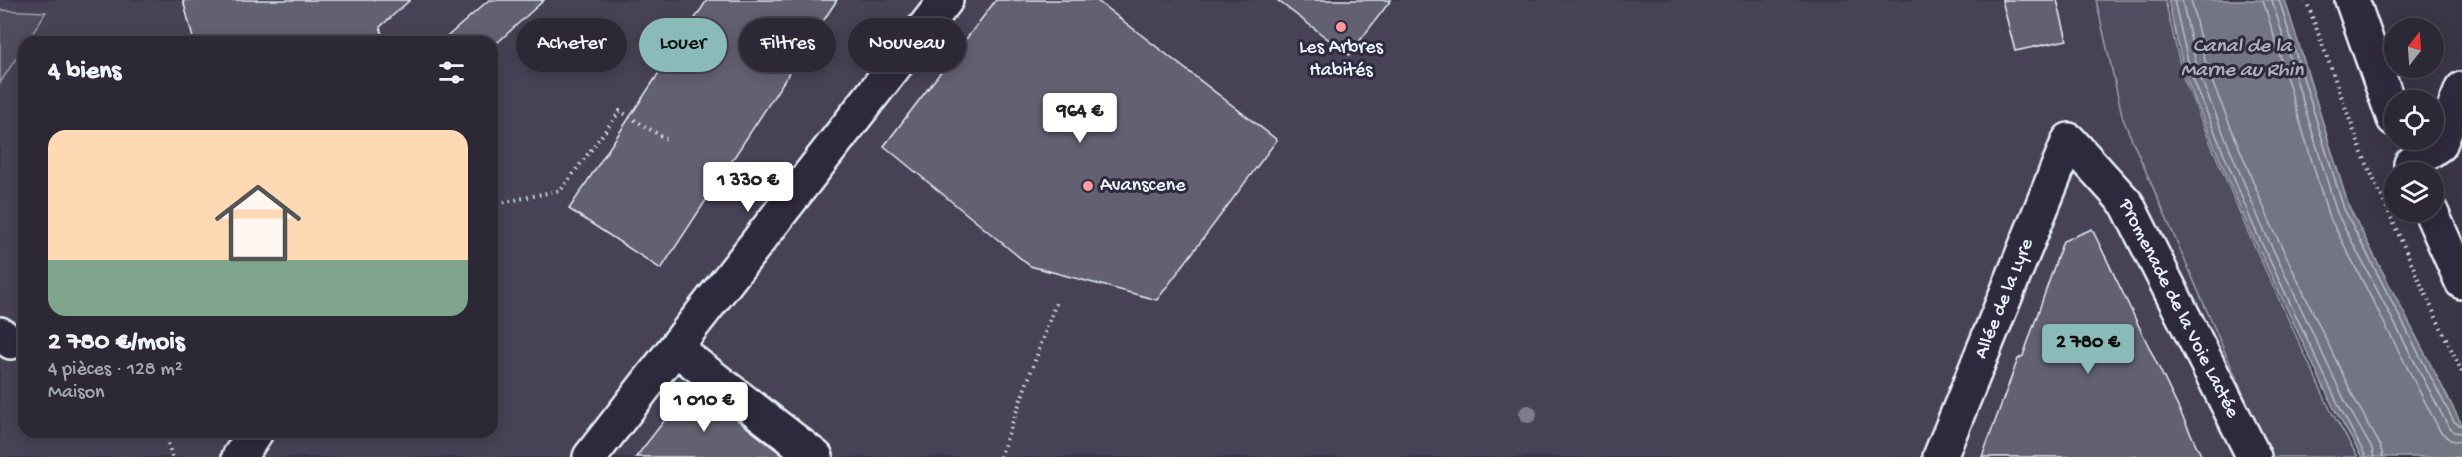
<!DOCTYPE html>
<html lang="fr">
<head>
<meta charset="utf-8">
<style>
  body { margin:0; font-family:"Gochi Hand",sans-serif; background:#383442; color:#f1f3f6; height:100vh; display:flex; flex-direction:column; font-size:22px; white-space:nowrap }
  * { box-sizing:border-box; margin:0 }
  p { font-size:20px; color:#a6a6ad }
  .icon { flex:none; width:33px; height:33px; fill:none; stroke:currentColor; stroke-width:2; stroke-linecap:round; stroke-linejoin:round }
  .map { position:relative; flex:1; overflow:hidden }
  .panel { position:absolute; left:18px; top:36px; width:480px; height:402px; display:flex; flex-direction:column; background:#2c2836; border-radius:18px; box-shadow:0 3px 15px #0003,0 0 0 2px #484451 }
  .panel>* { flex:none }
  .hud { position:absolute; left:516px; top:18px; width:570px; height:54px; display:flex; gap:12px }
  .needle { width:39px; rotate:17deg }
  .tools { position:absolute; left:2384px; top:18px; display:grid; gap:12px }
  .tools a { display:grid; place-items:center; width:60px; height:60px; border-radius:50%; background:#2c2836; box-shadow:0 3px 15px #0003,0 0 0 2px #484451; font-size:30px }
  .price { position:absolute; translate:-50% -51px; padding:0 14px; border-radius:6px; background:#fff; color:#222; font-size:20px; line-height:39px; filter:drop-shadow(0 2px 3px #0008) }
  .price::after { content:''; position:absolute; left:50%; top:36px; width:18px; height:14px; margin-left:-9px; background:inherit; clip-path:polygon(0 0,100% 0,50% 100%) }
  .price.active { background:#8bbbb9; color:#111 }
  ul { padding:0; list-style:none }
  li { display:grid; align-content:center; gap:12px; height:318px; padding:0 30px }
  li span { display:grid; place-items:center; height:186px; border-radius:18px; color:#555 }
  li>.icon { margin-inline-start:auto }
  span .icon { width:108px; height:108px; fill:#fffc; stroke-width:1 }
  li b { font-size:26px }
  h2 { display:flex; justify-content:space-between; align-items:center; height:72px; padding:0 30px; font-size:26px }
  .pill { padding:0 21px; border-radius:27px; background:#2c2836; box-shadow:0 3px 15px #0003,0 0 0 2px #484451; font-size:21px; line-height:54px }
  .pill.active { background:#8bbbb9; color:#111 }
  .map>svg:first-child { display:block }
  .built { fill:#464354; fill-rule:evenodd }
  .green { fill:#504e5f; stroke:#9ca0ac; stroke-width:1.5 }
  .water { fill:#737482; stroke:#a2a6b1; stroke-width:1.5 }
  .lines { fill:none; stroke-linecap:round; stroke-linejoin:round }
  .shore { stroke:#b9bfc9; stroke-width:1.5 }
  .building { fill:#636171; stroke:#e8f1f8; stroke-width:1.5 }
  .minor-casing { stroke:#e8f1f8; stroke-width:38 }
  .path { stroke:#e8f1f8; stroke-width:4; stroke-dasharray:1.5 4.5; stroke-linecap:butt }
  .minor { stroke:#2f2a3d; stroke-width:33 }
  .tree { fill:#7d7e8b }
  .poi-dot { fill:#ff9aa2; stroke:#2f2a3d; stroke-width:2 }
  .labels { text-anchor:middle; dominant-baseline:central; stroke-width:6; stroke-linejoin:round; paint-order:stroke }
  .poi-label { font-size:20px; fill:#e8f1f8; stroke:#2f2a3d }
  .street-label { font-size:20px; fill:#e8f1f8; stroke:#2f2a3d }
  .water-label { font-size:21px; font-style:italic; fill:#aeb2bd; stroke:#2f2a3d }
</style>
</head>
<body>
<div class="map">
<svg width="2462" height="457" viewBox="0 0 2462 457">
  <rect width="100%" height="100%" fill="#3a3648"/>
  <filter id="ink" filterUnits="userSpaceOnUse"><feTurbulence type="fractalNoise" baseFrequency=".0167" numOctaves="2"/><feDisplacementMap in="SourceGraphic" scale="12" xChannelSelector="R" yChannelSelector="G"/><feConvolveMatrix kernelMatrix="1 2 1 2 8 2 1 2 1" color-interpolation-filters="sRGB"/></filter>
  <g filter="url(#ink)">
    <!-- built -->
    <path class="built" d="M0,0H2096L2123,119L2273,457H0ZM24,42H492V432H24Z"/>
    <!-- green -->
    <path class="green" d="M2096,0H2165L2183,77L2247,230L2331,411L2358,457H2273L2266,446L2123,119Z
      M0,10L46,12L27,42H24V46L0,83Z"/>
    <!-- water -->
    <path class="water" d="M2168,0H2285L2349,207L2462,425V457H2362L2334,409L2249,229L2185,76Z"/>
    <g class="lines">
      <!-- shore -->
      <path class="shore" d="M2174,0L2191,74L2254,227L2339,406L2366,457
        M2182,0L2198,72L2261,224L2346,403L2372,449L2374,457
        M2191,0L2207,69L2269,220L2354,398L2380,445L2383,457
        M2263,0L2328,214L2440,431L2450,440L2462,442
        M2272,0L2337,213L2448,426L2454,432L2462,433
        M2279,0L2344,209L2454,422L2462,426"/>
    </g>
    <!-- building -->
    <path class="building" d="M183,0H410L380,27L384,42H194Z
      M489,0H544L498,42H441Z
      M707,0H837L661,269L569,209Z
      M996,0H1096L1277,140L1157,300L1030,266L884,146Z
      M1277,0H1391L1349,55Z
      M2002,0H2057L2067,40L2015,51Z
      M2092,229L2202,457H1982L2018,359L2023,356L2063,241Z
      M692,385L785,457H636Z"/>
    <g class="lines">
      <defs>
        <path id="minor" d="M2352,0L2394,119
          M2411,164L2440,144L2462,89
          M2431,212L2462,282
          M0,334L11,342
          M675,348L816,457
          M239,457L256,432
          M590,457L946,0
          M1940,457L2069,140L2127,204L2254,457"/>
      </defs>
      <!-- minor casing -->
      <use href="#minor" class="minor-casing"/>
      <!-- path -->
      <path class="path" d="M2306,0L2362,153L2434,313L2462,372
        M492,205L561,190L620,111L666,139
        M165,432L172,457
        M1000,457L1057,300"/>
      <!-- minor -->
      <use href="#minor" class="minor"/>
    </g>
    <!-- trees -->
    <circle class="tree" cx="1528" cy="414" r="9"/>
  </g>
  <!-- markers -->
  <g class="poi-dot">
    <circle cx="1341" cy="27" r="6"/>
    <circle cx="1088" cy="186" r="6"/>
  </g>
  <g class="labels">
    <!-- poi labels -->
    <g class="poi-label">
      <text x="1341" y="48">Les Arbres<tspan x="1341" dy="23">Habités</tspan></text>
      <text x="1100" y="186" text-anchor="start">Avanscene</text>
    </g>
    <!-- street labels -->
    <g class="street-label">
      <text transform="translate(2005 299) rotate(-68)">Allée de la Lyre</text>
      <text transform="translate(2178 309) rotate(63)">Promenade de la Voie Lactée</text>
    </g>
    <!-- water labels -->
    <g class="water-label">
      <text x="2242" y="47">Canal de la<tspan x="2242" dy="24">Marne au Rhin</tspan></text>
    </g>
  </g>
</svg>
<div class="tools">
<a><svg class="needle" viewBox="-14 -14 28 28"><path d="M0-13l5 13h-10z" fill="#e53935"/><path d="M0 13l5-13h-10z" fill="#a6a6ad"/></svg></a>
<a><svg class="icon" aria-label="locate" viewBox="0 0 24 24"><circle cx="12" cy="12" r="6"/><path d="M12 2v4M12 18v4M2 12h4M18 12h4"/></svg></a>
<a><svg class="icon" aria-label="layers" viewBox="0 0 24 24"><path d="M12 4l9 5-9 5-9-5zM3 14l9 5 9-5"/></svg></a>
</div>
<b class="price" style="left:1080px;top:144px">964 €</b>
<b class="price" style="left:748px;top:213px">1 330 €</b>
<b class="price active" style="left:2088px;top:375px">2 780 €</b>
<b class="price" style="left:704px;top:433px">1 010 €</b>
<div class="hud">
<a class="pill">Acheter</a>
<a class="pill active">Louer</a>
<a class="pill">Filtres</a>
<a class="pill">Nouveau</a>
</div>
<section class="panel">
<h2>4 biens<svg class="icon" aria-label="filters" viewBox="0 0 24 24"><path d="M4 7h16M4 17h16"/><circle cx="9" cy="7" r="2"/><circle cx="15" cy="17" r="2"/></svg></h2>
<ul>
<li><span style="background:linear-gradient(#ffd9b3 70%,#7fa58c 0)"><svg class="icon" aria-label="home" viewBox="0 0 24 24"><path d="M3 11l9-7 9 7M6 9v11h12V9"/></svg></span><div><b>2 780 €/mois</b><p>4 pièces · 128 m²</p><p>Maison</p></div></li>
</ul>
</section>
</div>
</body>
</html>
